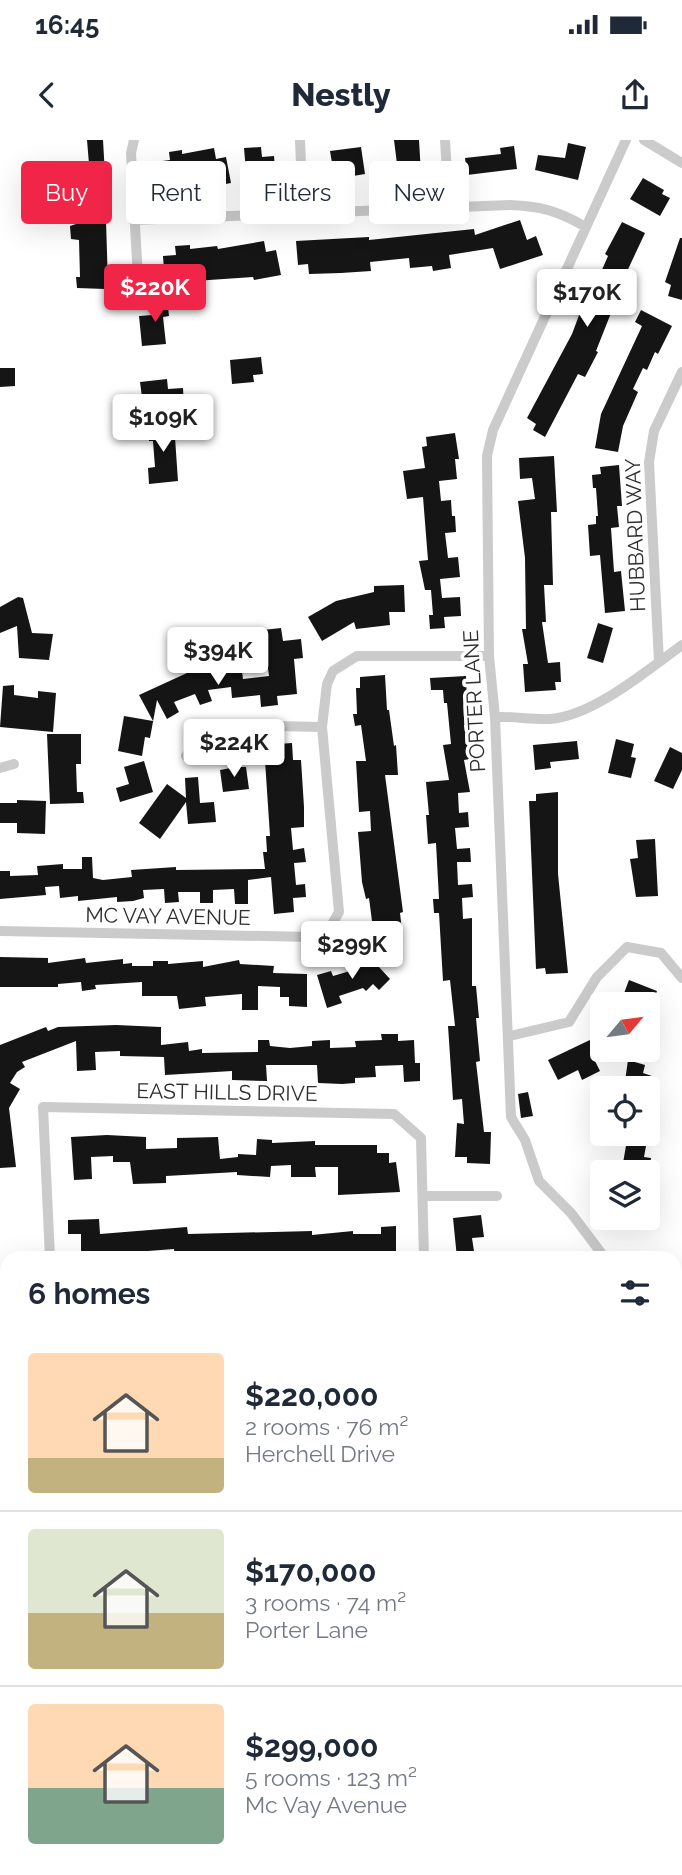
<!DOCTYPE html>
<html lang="en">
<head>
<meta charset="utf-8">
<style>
  body { margin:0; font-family:Raleway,sans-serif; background:#f2f2f3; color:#1f2937; height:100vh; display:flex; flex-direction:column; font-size:26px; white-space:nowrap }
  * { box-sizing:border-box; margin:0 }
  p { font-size:23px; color:#747a83 }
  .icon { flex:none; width:38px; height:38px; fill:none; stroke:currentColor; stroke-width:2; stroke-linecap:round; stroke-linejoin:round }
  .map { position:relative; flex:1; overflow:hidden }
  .side { position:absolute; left:0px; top:1111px; width:682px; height:625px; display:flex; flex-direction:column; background:#fff; border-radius:21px 21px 0 0; box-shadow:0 7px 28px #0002 }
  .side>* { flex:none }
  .banner { position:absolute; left:21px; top:21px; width:640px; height:63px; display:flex; gap:14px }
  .needle { width:46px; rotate:61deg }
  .controls { position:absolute; left:590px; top:852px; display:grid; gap:14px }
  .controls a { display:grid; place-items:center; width:70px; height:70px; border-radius:7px; background:#fff; box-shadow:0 7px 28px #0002; font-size:35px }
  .price { position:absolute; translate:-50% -60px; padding:0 16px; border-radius:7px; background:#fff; color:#222; font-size:23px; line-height:46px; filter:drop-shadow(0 2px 4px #0008) }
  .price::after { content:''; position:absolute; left:50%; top:42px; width:21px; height:16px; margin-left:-10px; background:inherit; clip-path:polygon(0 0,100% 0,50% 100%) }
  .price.current { background:#f02548; color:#fff }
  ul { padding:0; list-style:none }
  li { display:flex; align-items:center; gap:21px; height:175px; padding:0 28px }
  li+li { border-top:2px solid #e0e1e3 }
  li span { display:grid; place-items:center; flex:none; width:196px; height:140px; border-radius:7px; color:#555 }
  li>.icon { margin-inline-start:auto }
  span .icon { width:84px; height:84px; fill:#fffc; stroke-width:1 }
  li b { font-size:30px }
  h2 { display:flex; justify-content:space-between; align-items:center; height:84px; padding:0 28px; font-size:30px }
  .pill { padding:0 24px; border-radius:7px; background:#fff; box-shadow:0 7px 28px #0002; font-size:24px; line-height:63px }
  .pill.current { background:#f02548; color:#fff }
  .status { display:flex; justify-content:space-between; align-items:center; height:49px; padding:0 35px; background:#fff; direction:ltr }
  .status svg { height:19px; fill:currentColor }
  header { display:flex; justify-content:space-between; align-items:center; height:91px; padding:0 28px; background:#fff; font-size:32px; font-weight:800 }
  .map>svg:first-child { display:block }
  .building { fill:#151515 }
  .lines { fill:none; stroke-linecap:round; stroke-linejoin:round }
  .minor { stroke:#cbcbcb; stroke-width:10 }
  .labels { text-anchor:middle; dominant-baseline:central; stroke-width:7; stroke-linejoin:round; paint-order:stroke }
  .street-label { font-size:21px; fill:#2e2e2e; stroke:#fff }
</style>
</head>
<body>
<div class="status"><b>16:45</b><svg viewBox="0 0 49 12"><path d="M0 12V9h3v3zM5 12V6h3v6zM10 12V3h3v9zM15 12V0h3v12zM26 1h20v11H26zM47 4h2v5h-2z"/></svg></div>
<header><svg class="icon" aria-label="back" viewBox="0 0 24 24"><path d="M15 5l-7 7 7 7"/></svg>Nestly<svg class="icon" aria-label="share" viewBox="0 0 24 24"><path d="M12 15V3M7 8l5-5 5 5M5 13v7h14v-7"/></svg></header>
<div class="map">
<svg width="682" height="1735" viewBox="0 0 682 1735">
  <rect width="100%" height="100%" fill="#fff"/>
  <!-- building -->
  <path class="building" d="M87,0H103L106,52H101L102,81H106L108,144H105V149L77,148L76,137H80L79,100L71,99L70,86L76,84L75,60L80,58L78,25L89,24Z
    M394,0H419L421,34L386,39L385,26L397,24Z
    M568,3L586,7L578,40L535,30L538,15L565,18Z
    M514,6L517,29L467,35L465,18L501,14L500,8Z
    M261,7L262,17L274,16L277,53L248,55L244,8Z
    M361,7L365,34L347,37L345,21L332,23L330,11Z
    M214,8L216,19L226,17L231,43L204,48L203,43L159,49L155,22L170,20L169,12L182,10V14Z
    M643,38L664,50L662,54L670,58L660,76L630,59Z
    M520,80L527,100L536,96L543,115L500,129L493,108L449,115L451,128L433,131L432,126L410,128L409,118L370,122L371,131L341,133L309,134L308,124L298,125L296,101L369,97V100L474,89L475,95Z
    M622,82L645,93L608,172L611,173L596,211L598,212L585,237L578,234L545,297L533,290L536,284L527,278L572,194L581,170L584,171L608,116L605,114Z
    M680,98H682V160L668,156L671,145L665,142Z
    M264,101L266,112L276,110L281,135L254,140L253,137L165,143L163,116L176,115L175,106L190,105V109L217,106L218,109Z
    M167,158L169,176L163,177L166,204L142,206L139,176L152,175L151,159Z
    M641,170L672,186L658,214L655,212L647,230L643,228L633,249L638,252L623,286L618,312L595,308L601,274L642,186L635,182Z
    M261,217L263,234L253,235L254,242L232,244L230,220Z
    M0,228H15V246L0,247Z
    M167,239L168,249L183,248L184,266L171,267V262L143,265L140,242Z
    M174,283L178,341L149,344L148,328L155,327L153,301H149L148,285Z
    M455,293L459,319H455L457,339L439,341L441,361L451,360L452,376H455L456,392L445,393L448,418L458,417L460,437L440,439L442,458L460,457L461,476L444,477L445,488L430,489L429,475H433L431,450H425L419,421L428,420L423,357L407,359L403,331L425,328L422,307L427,306L426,297Z
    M554,316L557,372H551L553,445H544L546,482H542L548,523L560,522L561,542H555L556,550L525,552L523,524H528L522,489H526L525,418L518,361L535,359L532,338L520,339L519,318Z
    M619,325L622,366H617L619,387L611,388L614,432L621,431L625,471L605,473L600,415L590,416L588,385L596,384V376H598L596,348H593L592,335L601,334L600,327Z
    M404,445L405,472H389L390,485L356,489L354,482L322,501L308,477L336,461L374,452V446Z
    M18,457L23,458L32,493L53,494L49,520L19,518L17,486L0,493V467Z
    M598,483L613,488L603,523L587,518Z
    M281,488L283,501L301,499L303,518L294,519L297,554L277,556L278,565L261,567L260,555L232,558L231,547L208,550L212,561L200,565L195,554L174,562L179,572L167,579L157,560L150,598L145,597L142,616L118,611L124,576L153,581L139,555L187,533L183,522L196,517L200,529L227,525L226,518L240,516L243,539L269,536L263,490Z
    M385,535L387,570H389L394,606L396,605L398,635H385L403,772L400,773L403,799L395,800L396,807L368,810L365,781H372L369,758L366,759L362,742L358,692L371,691L370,671L359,672L356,621H366L361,585L355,586L353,574H357L356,548H360V537Z
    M466,536L468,585H464L470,619L464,620L470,652L458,653L459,673L468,672L469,687L455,688L457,709L470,708L471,722H457L458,745L472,744L473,757L462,758L463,779L472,778V846H476L479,878H476L480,921L476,922L484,992H491L490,1024L467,1023V1017H455L457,983L464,984L462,959L453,960L448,886H455L450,840L443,841L439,773H434L433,759H439L436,703L428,704L426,675H429L426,642L449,640L443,605L451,604L447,563H444L443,550H431L430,538Z
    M14,545V555L38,558V551L56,553L53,592L0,587L3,546Z
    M47,594H81V624H76L77,652H83L84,663L50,664Z
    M616,599L634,604L631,617L636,618L631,638L608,633Z
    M577,601L579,619L550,622L551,628L535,630L533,605Z
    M292,603L293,620H301L304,667V687L291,688L293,710L304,708L306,722L294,723L296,745L305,744L306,757L293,758L294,772L274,774L271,737L248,740V764H235L234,749L213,750V763H200V752H178L179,762L165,763L164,749L143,750L144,758L133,761L117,762V757L78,761V756L60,758L59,746L45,747L46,755L0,759V731H10V736L38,735L37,726L63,724V729H82V717H92L93,738L103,740L132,737L131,730L176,727V730L265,729L263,712H267L266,696H270L264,605Z
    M670,607L682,613V630L673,649L654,641Z
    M144,621L153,652L120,662L116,648L129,644L124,627Z
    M236,627H246L249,649L223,652L220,630Z
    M198,637L200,663L214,662L216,682L188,684L186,662L160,699L139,683L167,644L186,658L185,638Z
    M558,652V734L568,833L546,834L545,828L536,829L529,661H536V654Z
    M17,660L46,661L45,694L17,693V683H0V663H17Z
    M655,699L658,756L636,757L630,719L638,718L636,700Z
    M367,814L390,839L379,850L373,844L366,851L363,848L339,856L342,863L327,868L317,835L331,831L333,836L350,831Z
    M0,817L48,818V823L85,818L86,823L123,819V824L132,823V826H153V821H168V824L203,821V827L239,820L240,824L274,826L273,833L307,834V867L289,866V857H280V847L258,846V870H242V854L205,857L206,866L179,869L177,856H142V842L95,845L96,849L82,851L81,842L58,844V847H0Z
    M629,840L657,851L652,864H620Z
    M116,885L161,887V905L188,902L189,911L202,909V913L258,912V900H269L270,906L290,908L312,906V901L330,900V908L356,907L355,901L382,900L381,894H398V901L414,900L415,923H420V941L404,942L403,925L375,926L376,937L355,938V943L342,944L318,943L317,925H266L267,941L232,940V931L165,935L164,917L120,916V911L95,912L96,930L77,931L76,901L22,922L25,927L17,932L10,943L20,949L9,968L16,1027L0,1028V905L46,887L48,891L58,887Z
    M592,899L598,912L592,915L600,931L582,940L578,930L558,940L548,920Z
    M628,920L645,925L643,933L655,937L652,948H624Z
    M528,952L533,976L521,978L518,954Z
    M628,994L648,995L644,1017L651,1018L649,1033L622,1029Z
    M107,995L146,997V1009L177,1008V998L218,997L220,1019L238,1017V1014L256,1015L257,999L272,1000V1003L315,1001V1005H377V1013H389V1023L396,1022L400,1052L338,1055V1027H315L316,1037H291V1025L271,1026L270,1037L237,1035V1032L166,1036V1043L133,1044L130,1022H113V1016L91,1017L92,1039L74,1040L71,997Z
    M481,1075L484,1097L472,1098L475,1118H457L453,1078Z
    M99,1079L100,1094L187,1087L188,1094L312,1091V1095L353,1091V1094H381V1087L396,1086V1118H297V1114H272V1118H175L174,1109L148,1111V1118H133L132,1111L100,1114V1118H81V1094H68V1080Z"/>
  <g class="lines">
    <!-- minor -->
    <path class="minor" d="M134,0L131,13L138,139
      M300,0L303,72
      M445,0L449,66
      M644,0L682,23
      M133,80L510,65C540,66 558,71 584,86
      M659,522L649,322L654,291L682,232
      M495,577C513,576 532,580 550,579C593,576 648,530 682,505
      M186,616L200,596L273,586L322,587
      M0,628L14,624
      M0,791L313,797L331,786L339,772L322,587L327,544L333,531L357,516H489
      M510,896L569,882L597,837L627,807L661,813L682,838
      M424,1056H497
      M50,1118L43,967L394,974L421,998L424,1118
      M605,1118L571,1073L539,1041L525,1000L511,977L495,577L489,516L487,316L493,290L626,0
      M0,1227L7,1222
      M198,1735L203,1729
      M467,1735V1729"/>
  </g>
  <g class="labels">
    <!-- street labels -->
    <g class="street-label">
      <text transform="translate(635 395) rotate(-92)">HUBBARD WAY</text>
      <text transform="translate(474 561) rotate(-93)">PORTER LANE</text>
      <text transform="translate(168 776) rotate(1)">MC VAY AVENUE</text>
      <text transform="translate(227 952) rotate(1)">EAST HILLS DRIVE</text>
    </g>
  </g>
</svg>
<div class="controls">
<a><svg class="needle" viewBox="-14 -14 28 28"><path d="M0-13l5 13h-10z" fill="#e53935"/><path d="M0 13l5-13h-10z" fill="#747a83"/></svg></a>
<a><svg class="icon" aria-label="locate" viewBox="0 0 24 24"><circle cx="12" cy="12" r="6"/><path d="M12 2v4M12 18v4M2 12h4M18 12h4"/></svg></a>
<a><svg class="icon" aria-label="layers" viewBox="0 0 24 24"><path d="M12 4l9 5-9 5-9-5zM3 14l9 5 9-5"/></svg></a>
</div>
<b class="price current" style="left:155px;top:184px">$220K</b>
<b class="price" style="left:587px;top:189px">$170K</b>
<b class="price" style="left:163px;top:314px">$109K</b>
<b class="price" style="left:218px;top:547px">$394K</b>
<b class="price" style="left:234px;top:639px">$224K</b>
<b class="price" style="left:352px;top:841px">$299K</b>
<div class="banner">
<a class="pill current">Buy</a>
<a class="pill">Rent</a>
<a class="pill">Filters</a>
<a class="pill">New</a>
</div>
<section class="side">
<h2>6 homes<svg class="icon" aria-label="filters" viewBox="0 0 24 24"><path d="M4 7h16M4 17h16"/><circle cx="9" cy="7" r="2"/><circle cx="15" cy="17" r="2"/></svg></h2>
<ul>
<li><span style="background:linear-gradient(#ffd9b3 75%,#c2b280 0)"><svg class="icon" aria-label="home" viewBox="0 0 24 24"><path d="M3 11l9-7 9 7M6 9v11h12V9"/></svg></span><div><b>$220,000</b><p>2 rooms · 76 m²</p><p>Herchell Drive</p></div></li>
<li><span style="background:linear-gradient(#dfe7d0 60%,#c2b280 0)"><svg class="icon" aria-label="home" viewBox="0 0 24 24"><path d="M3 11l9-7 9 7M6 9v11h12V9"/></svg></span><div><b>$170,000</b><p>3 rooms · 74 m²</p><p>Porter Lane</p></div></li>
<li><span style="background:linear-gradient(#ffd9b3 60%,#7fa58c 0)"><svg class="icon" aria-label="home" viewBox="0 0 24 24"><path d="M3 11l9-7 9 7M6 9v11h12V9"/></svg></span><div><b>$299,000</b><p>5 rooms · 123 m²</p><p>Mc Vay Avenue</p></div></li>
</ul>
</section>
</div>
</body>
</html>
